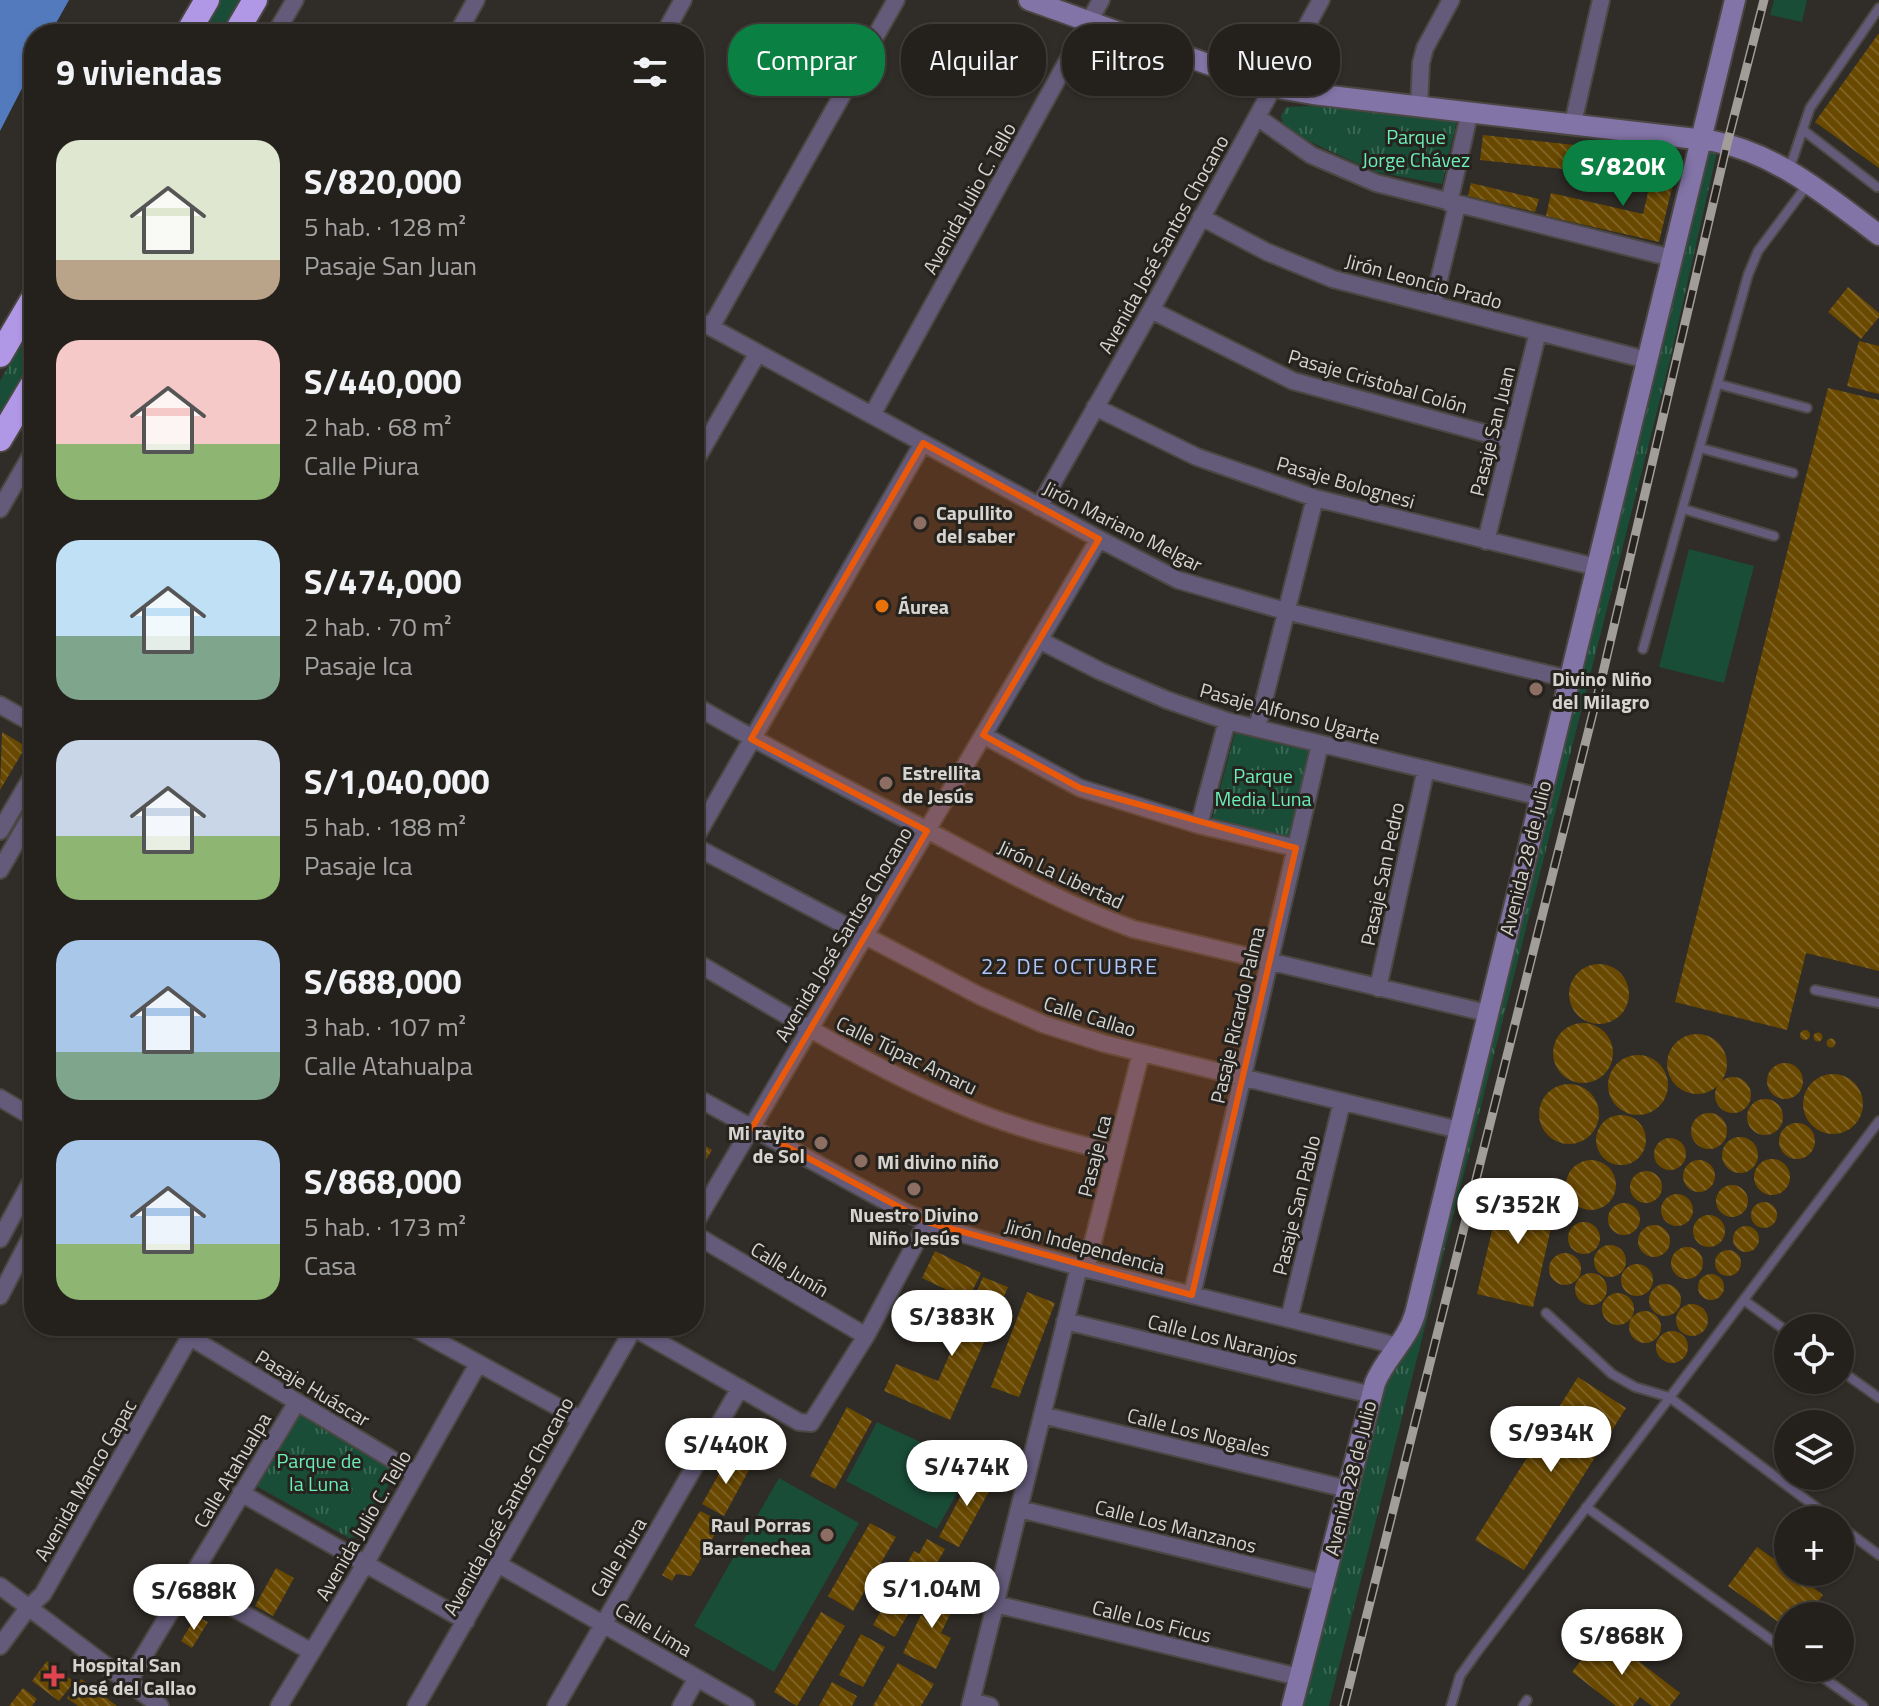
<!DOCTYPE html>
<html lang="es">
<head>
<meta charset="utf-8">
<style>
  body { margin:0; font-family:"Titillium Web",sans-serif; background:#302e2a; color:#f1f3f6; height:100vh; display:flex; flex-direction:column; font-size:30px; white-space:nowrap }
  * { box-sizing:border-box; margin:0 }
  p { font-size:26px; color:#a3a3a4 }
  .icon { flex:none; width:44px; height:44px; fill:none; stroke:currentColor; stroke-width:2; stroke-linecap:round; stroke-linejoin:round }
  .map { position:relative; flex:1; overflow:hidden }
  .sheet { position:absolute; left:24px; top:24px; width:680px; height:1312px; display:flex; flex-direction:column; background:#24211d; border-radius:32px; box-shadow:0 2px 6px #0004,0 0 0 2px #413e3b }
  .sheet>* { flex:none }
  .banner { position:absolute; left:728px; top:24px; width:760px; height:72px; display:flex; gap:16px }
  .fabs { position:absolute; left:1774px; top:1314px; display:grid; gap:16px }
  .fabs a { display:grid; place-items:center; width:80px; height:80px; border-radius:50%; background:#24211d; box-shadow:0 2px 6px #0004,0 0 0 2px #413e3b; font-size:40px }
  .price { position:absolute; translate:-50% -68px; padding:0 18px; border-radius:28px; background:#fff; color:#222; font-size:26px; line-height:52px; filter:drop-shadow(0 2px 4px #0008) }
  .price::after { content:''; position:absolute; left:50%; top:48px; width:24px; height:18px; margin-left:-12px; background:inherit; clip-path:polygon(0 0,100% 0,50% 100%) }
  .price.on { background:#0b8043; color:#fff }
  ul { padding:0; list-style:none }
  li { display:flex; align-items:center; gap:24px; height:200px; padding:0 32px }
  li span { display:grid; place-items:center; flex:none; width:224px; height:160px; border-radius:24px; color:#555 }
  li>.icon { margin-inline-start:auto }
  span .icon { width:96px; height:96px; fill:#fffc; stroke-width:1 }
  li b { font-size:34px }
  h2 { display:flex; justify-content:space-between; align-items:center; height:96px; padding:0 32px; font-size:34px }
  .chip { padding:0 28px; border-radius:32px; background:#24211d; box-shadow:0 2px 6px #0004,0 0 0 2px #413e3b; font-size:28px; line-height:72px }
  .chip.on { background:#0b8043; color:#fff }
  .map>svg:first-child { display:block }
  .grass { fill:url(#grass-tufts) }
  .pitch { fill:#194d38 }
  .water { fill:#537abd }
  .building { fill:url(#building-back-hatch) }
  .lines { fill:none; stroke-linecap:round; stroke-linejoin:round }
  .lane-casing { stroke:#4b4742; stroke-width:12 }
  .street-casing { stroke:#4b4742; stroke-width:20 }
  .secondary-casing { stroke:#4b4742; stroke-width:24 }
  .highway-casing { stroke:#4b4742; stroke-width:28 }
  .lane { stroke:#645b7b; stroke-width:8 }
  .street { stroke:#645b7b; stroke-width:16 }
  .secondary { stroke:#8274a6; stroke-width:20 }
  .highway { stroke:#b098e6; stroke-width:24 }
  .rail-casing { stroke:#a19e9a; stroke-width:9 }
  .rail { stroke:#26221d; stroke-width:6; stroke-dasharray:18; stroke-linecap:butt }
  .marked { fill:#e8590c; fill-opacity:0.2; stroke:#e8590c; stroke-width:6; stroke-linejoin:round }
  .education-dot { fill:#8d6e63; stroke:#26221d; stroke-width:3 }
  .food-dot { fill:#e8710a; stroke:#26221d; stroke-width:3 }
  .health-dot { fill:#e0444e; stroke:#26221d; stroke-width:3 }
  .labels { text-anchor:middle; dominant-baseline:central; stroke-width:6; stroke-linejoin:round; paint-order:stroke }
  .park-label { font-size:20px; fill:#6befb7; stroke:#26221d }
  .street-label { font-size:20px; fill:#d6d4d0; stroke:#26221d }
  .poi-label { font-size:20px; font-weight:bold; fill:#d6d4d0; stroke:#26221d; text-anchor:start }
  .neighbourhood-label { font-size:22px; letter-spacing:2px; fill:#b0c5fb; stroke:#26221d }
</style>
</head>
<body>
<div class="map">
<svg width="1879" height="1706" viewBox="0 0 1879 1706">
  <defs>
    <pattern id="grass-tufts" width="24" height="20" patternUnits="userSpaceOnUse" patternTransform="scale(2)"><rect width="24" height="20" fill="#194d38"/><path d="M3 7l-1-3M5 7V3M7 7l1-3M15 17l-1-3M17 17v-4M19 17l1-3" fill="none" stroke="#3a6654"/></pattern>
    <pattern id="building-back-hatch" width="6" height="6" patternUnits="userSpaceOnUse" patternTransform="scale(2)"><rect width="6" height="6" fill="#694800"/><path d="M-1 5l2 2M0 0l6 6M5-1l2 2" fill="none" stroke="#7e6224"/></pattern>
  </defs>
  <rect width="100%" height="100%" fill="#302c27"/>
  <!-- grass -->
  <path class="grass" d="M218,0H244L224,34H198Z
    M1312,106L1457,120L1442,184L1376,172L1304,139L1283,125L1281,116L1286,107Z
    M1709,150L1717,152L1670,360L1329,1706H1296L1383,1374L1407,1337L1525,871L1594,621Z
    M34,321V363L0,421V381Z
    M1235,733L1315,752L1292,841L1212,819Z
    M301,1412L391,1465L394,1475L360,1536L349,1538L258,1487V1476L293,1414Z"/>
  <!-- pitch -->
  <path class="pitch" d="M1774,0H1807L1802,22L1770,15Z
    M1689,549L1754,566L1724,683L1659,667Z
    M877,1422L972,1466L937,1529L846,1481Z
    M779,1478L859,1523L774,1672L694,1626Z"/>
  <!-- water -->
  <path class="water" d="M0,0H69L50,34H34V65L0,131Z"/>
  <!-- building -->
  <path class="building" d="M1879,33V168L1815,122Z
    M1483,135L1583,146L1581,171L1480,160Z
    M1656,158L1678,163L1659,242L1546,216L1551,193L1643,214Z
    M1471,183L1539,199L1535,212L1468,196Z
    M695,194L706,201L694,221V195Z
    M1848,287L1879,313V317L1861,339L1828,312Z
    M1859,341L1879,346V394L1847,386Z
    M1828,388L1879,400V971L1806,953L1787,1030L1675,1002Z
    M2,732L22,744V753L0,790Z
    M1569 994a30 30 0 1 1 60 0a30 30 0 1 1-60 0Z
    M1553 1053a30 30 0 1 1 60 0a30 30 0 1 1-60 0Z
    M1800 1035a5 5 0 1 1 10 0a5 5 0 1 1-10 0Z
    M1813.5 1037a4.5 4.5 0 1 1 9 0a4.5 4.5 0 1 1-9 0Z
    M1667 1064a30 30 0 1 1 60 0a30 30 0 1 1-60 0Z
    M1826.5 1043a4.5 4.5 0 1 1 9 0a4.5 4.5 0 1 1-9 0Z
    M1608 1085a30 30 0 1 1 60 0a30 30 0 1 1-60 0Z
    M1767 1081a18 18 0 1 1 36 0a18 18 0 1 1-36 0Z
    M1803 1104a30 30 0 1 1 60 0a30 30 0 1 1-60 0Z
    M1715 1095a18 18 0 1 1 36 0a18 18 0 1 1-36 0Z
    M1539 1114a30 30 0 1 1 60 0a30 30 0 1 1-60 0Z
    M1747 1117a18 18 0 1 1 36 0a18 18 0 1 1-36 0Z
    M1691 1131a18 18 0 1 1 36 0a18 18 0 1 1-36 0Z
    M1596 1140a25 25 0 1 1 50 0a25 25 0 1 1-50 0Z
    M1779 1141a18 18 0 1 1 36 0a18 18 0 1 1-36 0Z
    M694,1135L701,1139L699,1142L712,1150L699,1171L694,1168Z
    M1722 1155a18 18 0 1 1 36 0a18 18 0 1 1-36 0Z
    M1654 1154a16 16 0 1 1 32 0a16 16 0 1 1-32 0Z
    M1754 1177a18 18 0 1 1 36 0a18 18 0 1 1-36 0Z
    M1566 1185a25 25 0 1 1 50 0a25 25 0 1 1-50 0Z
    M1683 1176a16 16 0 1 1 32 0a16 16 0 1 1-32 0Z
    M1630 1187a16 16 0 1 1 32 0a16 16 0 1 1-32 0Z
    M1503,1184L1558,1197L1533,1307L1477,1294Z
    M1716 1201a16 16 0 1 1 32 0a16 16 0 1 1-32 0Z
    M1661 1210a16 16 0 1 1 32 0a16 16 0 1 1-32 0Z
    M1751 1215a13 13 0 1 1 26 0a13 13 0 1 1-26 0Z
    M1608 1219a16 16 0 1 1 32 0a16 16 0 1 1-32 0Z
    M1693 1231a16 16 0 1 1 32 0a16 16 0 1 1-32 0Z
    M1568 1238a16 16 0 1 1 32 0a16 16 0 1 1-32 0Z
    M1638 1241a16 16 0 1 1 32 0a16 16 0 1 1-32 0Z
    M1733 1239a13 13 0 1 1 26 0a13 13 0 1 1-26 0Z
    M1594 1261a16 16 0 1 1 32 0a16 16 0 1 1-32 0Z
    M1671 1263a16 16 0 1 1 32 0a16 16 0 1 1-32 0Z
    M1715 1263a13 13 0 1 1 26 0a13 13 0 1 1-26 0Z
    M935,1251L981,1273L968,1300L922,1278Z
    M1549 1269a16 16 0 1 1 32 0a16 16 0 1 1-32 0Z
    M1621 1280a16 16 0 1 1 32 0a16 16 0 1 1-32 0Z
    M1575 1289a16 16 0 1 1 32 0a16 16 0 1 1-32 0Z
    M1698 1287a13 13 0 1 1 26 0a13 13 0 1 1-26 0Z
    M983,1277L1008,1287L950,1420L884,1391L896,1364L938,1381Z
    M1649 1300a16 16 0 1 1 32 0a16 16 0 1 1-32 0Z
    M1027,1292L1055,1303L1019,1397L991,1387Z
    M1602 1309a16 16 0 1 1 32 0a16 16 0 1 1-32 0Z
    M1676 1320a16 16 0 1 1 32 0a16 16 0 1 1-32 0Z
    M1629 1327a16 16 0 1 1 32 0a16 16 0 1 1-32 0Z
    M1656 1347a16 16 0 1 1 32 0a16 16 0 1 1-32 0Z
    M1578,1377L1626,1408L1524,1570L1475,1540Z
    M847,1407L872,1421L835,1489L810,1476Z
    M729,1456L750,1468L724,1516L702,1504Z
    M975,1469L995,1480L959,1547L939,1537Z
    M700,1511L722,1522L691,1576L676,1574L672,1581L662,1575Z
    M870,1523L896,1537L853,1611L828,1596Z
    M927,1539L945,1549L895,1637L873,1625L914,1551L919,1554Z
    M1757,1547L1788,1569V1572H1792L1823,1595L1807,1616H1788V1629L1728,1586Z
    M276,1568L294,1578L273,1616L255,1606Z
    M934,1587L958,1598L941,1633L951,1638L936,1669L903,1653Z
    M821,1612L845,1626L797,1706L774,1692Z
    M196,1616L208,1622L192,1648L181,1641Z
    M1602,1633L1680,1693L1670,1706H1652L1640,1697L1633,1706H1616L1572,1672Z
    M861,1634L885,1647L863,1687L839,1675Z
    M47,1661L74,1682L59,1701L32,1681Z
    M898,1663L934,1684L921,1706H873Z
    M81,1679L117,1706H78L67,1698Z
    M832,1682L857,1696L852,1706H819Z
    M23,1688L37,1699L32,1706H9Z"/>
  <g class="lines">
    <defs>
      <path id="lane" d="M1803,130L1877,187
        M1789,170L1810,108L1879,8
        M1718,384L1807,408
        M1700,448L1793,473
        M1683,509L1774,536
        M1643,649L1748,275L1758,251L1808,184
        M1815,990L1879,1003
        M1745,1301L1788,1332
        M1546,1313L1612,1374L1635,1387L1669,1397L1833,1520
        M1840,1370L1879,1398
        M1586,1507L1788,1652
        M1840,1526L1879,1555
        M1810,1668L1863,1706
        M1451,1706L1460,1676L1477,1652L1879,1121
        M1523,1706L1527,1700"/>
      <path id="street" d="M275,34L295,0
        M457,34L476,0
        M664,34L683,0
        M1419,106L1421,63L1425,48L1451,0
        M1257,117L1311,155L1376,183L1672,258
        M1573,123L1601,0
        M1449,203L1470,111
        M1201,217L1267,252L1333,279L1647,360
        M1433,304L1457,205
        M1151,310L1293,381L1510,440
        M694,318L1099,539L1178,580L1285,611L1569,679
        M711,327L896,0
        M1095,407L1197,457L1315,498L1596,567
        M872,415L1101,0
        M694,463L758,353
        M1039,507L1151,310L1321,0
        M0,509L34,450
        M1486,541L1538,332
        M1039,640L1100,671L1167,700L1227,721L1540,797
        M0,705L34,724
        M694,705C770,749 847,789 925,829C993,865 1061,903 1133,929L1487,1013
        M1257,728L1315,498
        M983,735L1080,788L1199,825L1296,848
        M1199,825L1227,721
        M0,831L34,773
        M694,840L923,443
        M694,846L980,996L1043,1024L1106,1044L1459,1130
        M0,870L34,811
        M694,961C780,1011 866,1065 958,1104C1008,1126 1062,1140 1115,1153
        M1378,988L1426,769
        M694,1096L907,1213L945,1229L1079,1267L1398,1346
        M0,1098L34,1118
        M694,1225L1099,539
        M694,1234L866,1336
        M0,1239L34,1176
        M1086,1269L1141,1053
        M1192,1295L1320,744
        M0,1296L34,1231
        M1289,1319L1342,1102
        M1065,1321L1372,1395
        M410,1326L580,1419
        M634,1328L799,1422L811,1423L866,1336L927,1222
        M190,1337L416,1474
        M1042,1415L1347,1489
        M241,1493L466,1621
        M1019,1509L1324,1583
        M498,1564L746,1706
        M187,1582L312,1652
        M0,1586L160,1706
        M995,1604L1299,1677
        M0,1646L28,1608L43,1594L196,1326
        M128,1682L297,1402
        M971,1701L990,1706
        M279,1706L364,1566L478,1364
        M416,1706L635,1326
        M556,1706L740,1388
        M681,1706L697,1678
        M970,1706L1079,1267"/>
      <path id="secondary" d="M1029,0L1272,87L1313,94L1713,141C1778,154 1827,196 1879,235
        M1292,1706L1375,1383C1385,1358 1407,1341 1415,1314L1735,0"/>
      <path id="highway" d="M187,34L207,0
        M235,34L255,0
        M0,355L34,297
        M0,439L34,382"/>
    </defs>
    <!-- lane casing -->
    <use href="#lane" class="lane-casing"/>
    <!-- street casing -->
    <use href="#street" class="street-casing"/>
    <!-- secondary casing -->
    <use href="#secondary" class="secondary-casing"/>
    <!-- highway casing -->
    <use href="#highway" class="highway-casing"/>
    <!-- lane -->
    <use href="#lane" class="lane"/>
    <!-- street -->
    <use href="#street" class="street"/>
    <!-- secondary -->
    <use href="#secondary" class="secondary"/>
    <!-- highway -->
    <use href="#highway" class="highway"/>
    <defs>
      <path id="rail" d="M1344,1706L1602,677L1727,144L1764,0"/>
    </defs>
    <!-- rail casing -->
    <use href="#rail" class="rail-casing"/>
    <!-- rail -->
    <use href="#rail" class="rail"/>
  </g>
  <!-- marked area -->
  <path class="marked" d="M923,443L1099,539L983,735L1080,788L1296,848L1192,1295L927,1222L752,1128L927,831L751,739Z"/>
  <!-- markers -->
  <g class="education-dot">
    <circle cx="920" cy="523" r="8"/>
    <circle cx="1536" cy="689" r="8"/>
    <circle cx="886" cy="783" r="8"/>
    <circle cx="821" cy="1143" r="8"/>
    <circle cx="861" cy="1161" r="8"/>
    <circle cx="914" cy="1189" r="8"/>
    <circle cx="827" cy="1535" r="8"/>
  </g>
  <circle class="food-dot" cx="882" cy="606" r="8"/>
  <path class="health-dot" d="M50 1664h8v8h8v8h-8v8h-8v-8h-8v-8h8z"/>
  <g class="labels">
    <!-- park labels -->
    <g class="park-label">
      <text x="1416" y="136">Parque<tspan x="1416" dy="23">Jorge Chávez</tspan></text>
      <text x="1263" y="775">Parque<tspan x="1263" dy="23">Media Luna</tspan></text>
      <text x="319" y="1460">Parque de<tspan x="319" dy="23">la Luna</tspan></text>
    </g>
    <!-- street labels -->
    <g class="street-label">
      <text transform="translate(969 198) rotate(-61)">Avenida Julio C. Tello</text>
      <text transform="translate(1163 244) rotate(-61)">Avenida José Santos Chocano</text>
      <text transform="translate(1424 281) rotate(15)">Jirón Leoncio Prado</text>
      <text transform="translate(1378 381) rotate(16)">Pasaje Cristobal Colón</text>
      <text transform="translate(1492 431) rotate(-76)">Pasaje San Juan</text>
      <text transform="translate(1346 482) rotate(16)">Pasaje Bolognesi</text>
      <text transform="translate(1123 526) rotate(27)">Jirón Mariano Melgar</text>
      <text transform="translate(1290 713) rotate(15)">Pasaje Alfonso Ugarte</text>
      <text transform="translate(1525 858) rotate(-76)">Avenida 28 de Julio</text>
      <text transform="translate(1061 874) rotate(25)">Jirón La Libertad</text>
      <text transform="translate(1382 874) rotate(-78)">Pasaje San Pedro</text>
      <text transform="translate(843 934) rotate(-59)">Avenida José Santos Chocano</text>
      <text transform="translate(1237 1015) rotate(-77)">Pasaje Ricardo Palma</text>
      <text transform="translate(1090 1016) rotate(17)">Calle Callao</text>
      <text transform="translate(907 1055) rotate(26)">Calle Túpac Amaru</text>
      <text transform="translate(1094 1156) rotate(-76)">Pasaje Ica</text>
      <text transform="translate(1296 1205) rotate(-76)">Pasaje San Pablo</text>
      <text transform="translate(1085 1246) rotate(15)">Jirón Independencia</text>
      <text transform="translate(790 1269) rotate(31)">Calle Junín</text>
      <text transform="translate(1223 1339) rotate(14)">Calle Los Naranjos</text>
      <text transform="translate(313 1388) rotate(31)">Pasaje Huáscar</text>
      <text transform="translate(1199 1432) rotate(14)">Calle Los Nogales</text>
      <text transform="translate(232 1470) rotate(-59)">Calle Atahualpa</text>
      <text transform="translate(1350 1478) rotate(-76)">Avenida 28 de Julio</text>
      <text transform="translate(85 1480) rotate(-60)">Avenida Manco Capac</text>
      <text transform="translate(508 1506) rotate(-61)">Avenida José Santos Chocano</text>
      <text transform="translate(363 1525) rotate(-60)">Avenida Julio C. Tello</text>
      <text transform="translate(1176 1526) rotate(14)">Calle Los Manzanos</text>
      <text transform="translate(618 1557) rotate(-59)">Calle Piura</text>
      <text transform="translate(1152 1621) rotate(14)">Calle Los Ficus</text>
      <text transform="translate(654 1629) rotate(31)">Calle Lima</text>
    </g>
    <!-- poi labels -->
    <g class="poi-label">
      <text x="936" y="512">Capullito<tspan x="936" dy="23">del saber</tspan></text>
      <text x="898" y="606">Áurea</text>
      <text x="1552" y="678">Divino Niño<tspan x="1552" dy="23">del Milagro</tspan></text>
      <text x="902" y="772">Estrellita<tspan x="902" dy="23">de Jesús</tspan></text>
      <text x="805" y="1132" text-anchor="end">Mi rayito<tspan x="805" dy="23">de Sol</tspan></text>
      <text x="877" y="1161">Mi divino niño</text>
      <text x="914" y="1214" text-anchor="middle">Nuestro Divino<tspan x="914" dy="23">Niño Jesús</tspan></text>
      <text x="811" y="1524" text-anchor="end">Raul Porras<tspan x="811" dy="23">Barrenechea</tspan></text>
      <text x="72" y="1664">Hospital San<tspan x="72" dy="23">José del Callao</tspan></text>
    </g>
    <!-- neighbourhood labels -->
    <g class="neighbourhood-label">
      <text x="1070" y="966">22 DE OCTUBRE</text>
    </g>
  </g>
</svg>
<div class="fabs">
<a><svg class="icon" aria-label="locate" viewBox="0 0 24 24"><circle cx="12" cy="12" r="6"/><path d="M12 2v4M12 18v4M2 12h4M18 12h4"/></svg></a>
<a><svg class="icon" aria-label="layers" viewBox="0 0 24 24"><path d="M12 4l9 5-9 5-9-5zM3 14l9 5 9-5"/></svg></a>
<a>+</a>
<a>−</a>
</div>
<b class="price on" style="left:1623px;top:208px">S/820K</b>
<b class="price" style="left:1518px;top:1246px">S/352K</b>
<b class="price" style="left:952px;top:1358px">S/383K</b>
<b class="price" style="left:1551px;top:1474px">S/934K</b>
<b class="price" style="left:726px;top:1486px">S/440K</b>
<b class="price" style="left:967px;top:1508px">S/474K</b>
<b class="price" style="left:932px;top:1630px">S/1.04M</b>
<b class="price" style="left:194px;top:1632px">S/688K</b>
<b class="price" style="left:1622px;top:1677px">S/868K</b>
<div class="banner">
<a class="chip on">Comprar</a>
<a class="chip">Alquilar</a>
<a class="chip">Filtros</a>
<a class="chip">Nuevo</a>
</div>
<section class="sheet">
<h2>9 viviendas<svg class="icon" aria-label="filters" viewBox="0 0 24 24"><path d="M4 7h16M4 17h16"/><circle cx="9" cy="7" r="2"/><circle cx="15" cy="17" r="2"/></svg></h2>
<ul>
<li><span style="background:linear-gradient(#dfe7d0 75%,#b9a48a 0)"><svg class="icon" aria-label="home" viewBox="0 0 24 24"><path d="M3 11l9-7 9 7M6 9v11h12V9"/></svg></span><div><b>S/820,000</b><p>5 hab. · 128 m²</p><p>Pasaje San Juan</p></div></li>
<li><span style="background:linear-gradient(#f6c9c9 65%,#8fb573 0)"><svg class="icon" aria-label="home" viewBox="0 0 24 24"><path d="M3 11l9-7 9 7M6 9v11h12V9"/></svg></span><div><b>S/440,000</b><p>2 hab. · 68 m²</p><p>Calle Piura</p></div></li>
<li><span style="background:linear-gradient(#bfe0f5 60%,#7fa58c 0)"><svg class="icon" aria-label="home" viewBox="0 0 24 24"><path d="M3 11l9-7 9 7M6 9v11h12V9"/></svg></span><div><b>S/474,000</b><p>2 hab. · 70 m²</p><p>Pasaje Ica</p></div></li>
<li><span style="background:linear-gradient(#c9d6e8 60%,#8fb573 0)"><svg class="icon" aria-label="home" viewBox="0 0 24 24"><path d="M3 11l9-7 9 7M6 9v11h12V9"/></svg></span><div><b>S/1,040,000</b><p>5 hab. · 188 m²</p><p>Pasaje Ica</p></div></li>
<li><span style="background:linear-gradient(#a9c7e8 70%,#7fa58c 0)"><svg class="icon" aria-label="home" viewBox="0 0 24 24"><path d="M3 11l9-7 9 7M6 9v11h12V9"/></svg></span><div><b>S/688,000</b><p>3 hab. · 107 m²</p><p>Calle Atahualpa</p></div></li>
<li><span style="background:linear-gradient(#a9c7e8 65%,#8fb573 0)"><svg class="icon" aria-label="home" viewBox="0 0 24 24"><path d="M3 11l9-7 9 7M6 9v11h12V9"/></svg></span><div><b>S/868,000</b><p>5 hab. · 173 m²</p><p>Casa</p></div></li>
</ul>
</section>
</div>
</body>
</html>
